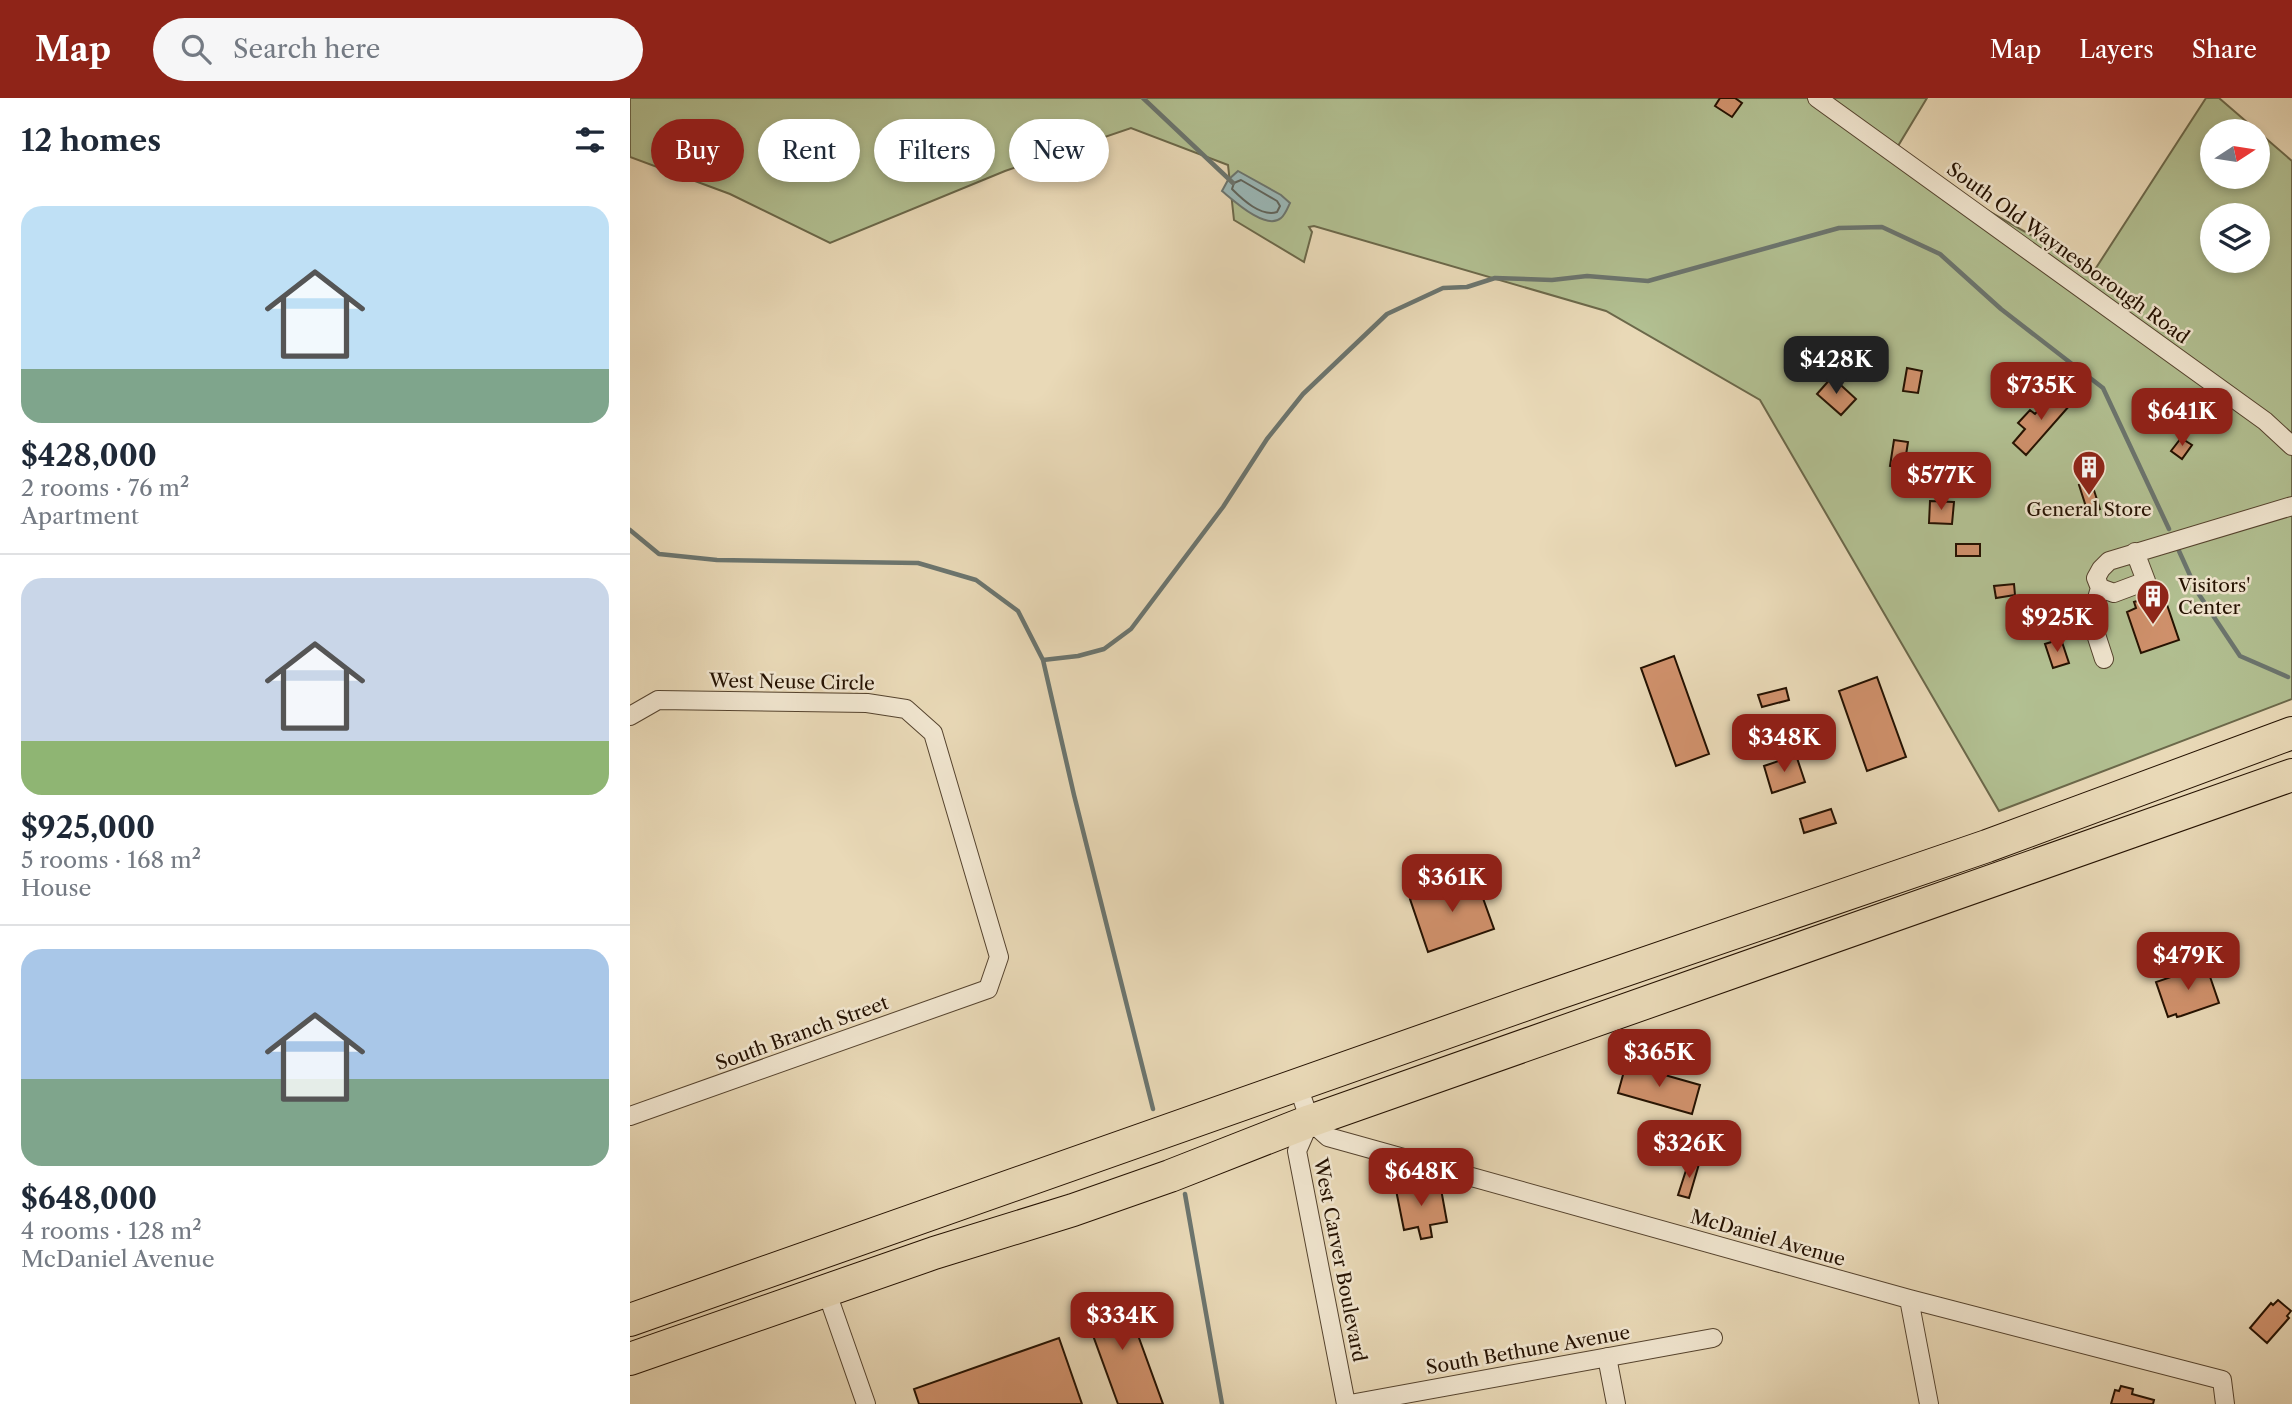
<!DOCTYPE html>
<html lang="en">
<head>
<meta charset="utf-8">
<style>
  body { margin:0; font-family:"Libre Caslon Text",serif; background:#f6f6f7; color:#1f2937; height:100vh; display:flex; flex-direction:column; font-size:26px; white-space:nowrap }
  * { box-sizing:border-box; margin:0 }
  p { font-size:23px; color:#747a83 }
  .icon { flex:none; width:38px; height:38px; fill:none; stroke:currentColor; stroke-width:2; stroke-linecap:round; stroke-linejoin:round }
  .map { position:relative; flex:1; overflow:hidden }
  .side { display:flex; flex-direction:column; background:#fff; width:630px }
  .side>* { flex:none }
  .guide { position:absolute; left:21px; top:21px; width:665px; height:63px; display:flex; gap:14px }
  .needle { width:46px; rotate:78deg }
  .buttons { position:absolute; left:1570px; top:21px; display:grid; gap:14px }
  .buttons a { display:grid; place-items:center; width:70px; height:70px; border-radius:50%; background:#fff; box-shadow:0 4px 10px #0003; font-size:35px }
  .price { position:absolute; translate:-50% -60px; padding:0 16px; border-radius:14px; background:#8f2418; color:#fff; font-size:23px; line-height:46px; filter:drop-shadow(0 2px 4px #0008) }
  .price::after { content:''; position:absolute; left:50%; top:42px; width:21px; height:16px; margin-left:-10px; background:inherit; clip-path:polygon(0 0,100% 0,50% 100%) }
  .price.current { background:#222; color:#fff }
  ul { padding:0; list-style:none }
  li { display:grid; align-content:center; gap:14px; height:371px; padding:0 21px }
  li+li { border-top:2px solid #e0e1e3 }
  li span { display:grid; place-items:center; height:217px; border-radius:21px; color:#555 }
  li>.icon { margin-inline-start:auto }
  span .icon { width:126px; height:126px; fill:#fffc; stroke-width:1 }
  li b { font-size:30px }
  h2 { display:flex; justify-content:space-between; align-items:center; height:84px; padding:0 21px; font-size:30px }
  .chip { padding:0 24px; border-radius:32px; background:#fff; box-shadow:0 4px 10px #0003; font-size:24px; line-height:63px }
  .chip.current { background:#8f2418; color:#fff }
  header { display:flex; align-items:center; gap:42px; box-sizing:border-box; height:98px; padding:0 35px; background:#8f2418; color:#fff }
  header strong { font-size:33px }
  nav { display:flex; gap:38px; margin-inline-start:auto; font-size:24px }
  .search { width:490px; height:63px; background:#f6f6f7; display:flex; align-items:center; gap:18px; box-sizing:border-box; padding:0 24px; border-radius:38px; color:#747a83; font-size:26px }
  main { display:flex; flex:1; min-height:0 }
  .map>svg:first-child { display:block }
  .green { fill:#b2c092; stroke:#6b684a; stroke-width:2; fill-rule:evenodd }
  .water { fill:#9ab8b8; stroke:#6b756f; stroke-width:2 }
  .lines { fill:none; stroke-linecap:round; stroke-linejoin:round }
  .shore { stroke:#5f645c; stroke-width:2 }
  .stream { stroke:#6b756f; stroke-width:4.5 }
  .building { fill:#d0916c; stroke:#241101; stroke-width:2 }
  .street-casing { stroke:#55432e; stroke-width:20 }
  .highway-casing { stroke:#241101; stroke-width:34 }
  .street { stroke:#f1e6d0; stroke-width:18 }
  .highway { stroke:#e9d9b7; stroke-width:32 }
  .labels { text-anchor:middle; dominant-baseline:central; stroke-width:5; stroke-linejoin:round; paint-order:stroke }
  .street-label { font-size:19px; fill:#241101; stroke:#f1e6d0 }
  .poi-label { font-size:19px; fill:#241101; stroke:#f1e6d0 }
</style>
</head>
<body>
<header>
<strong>Map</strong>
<div class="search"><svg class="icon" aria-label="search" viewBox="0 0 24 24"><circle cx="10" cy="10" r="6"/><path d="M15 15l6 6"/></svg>Search here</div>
<nav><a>Map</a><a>Layers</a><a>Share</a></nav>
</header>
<main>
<section class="side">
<h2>12 homes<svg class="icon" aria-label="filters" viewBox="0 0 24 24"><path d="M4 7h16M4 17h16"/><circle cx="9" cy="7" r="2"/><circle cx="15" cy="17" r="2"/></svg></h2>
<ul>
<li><span style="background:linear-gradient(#bfe0f5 75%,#7fa58c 0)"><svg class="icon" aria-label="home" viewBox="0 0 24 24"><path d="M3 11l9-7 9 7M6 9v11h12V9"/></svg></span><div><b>$428,000</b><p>2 rooms · 76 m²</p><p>Apartment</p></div></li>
<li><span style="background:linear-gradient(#c9d6e8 75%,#8fb573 0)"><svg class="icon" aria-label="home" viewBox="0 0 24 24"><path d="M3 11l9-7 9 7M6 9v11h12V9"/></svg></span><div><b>$925,000</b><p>5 rooms · 168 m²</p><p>House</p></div></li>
<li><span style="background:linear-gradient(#a9c7e8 60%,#7fa58c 0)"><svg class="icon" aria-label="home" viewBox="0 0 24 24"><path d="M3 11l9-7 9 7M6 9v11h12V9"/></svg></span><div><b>$648,000</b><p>4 rooms · 128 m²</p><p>McDaniel Avenue</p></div></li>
</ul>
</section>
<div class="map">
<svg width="1662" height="1306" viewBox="0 0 1662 1306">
  <rect width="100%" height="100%" fill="#e9d9b7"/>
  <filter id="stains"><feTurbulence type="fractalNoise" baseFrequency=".00286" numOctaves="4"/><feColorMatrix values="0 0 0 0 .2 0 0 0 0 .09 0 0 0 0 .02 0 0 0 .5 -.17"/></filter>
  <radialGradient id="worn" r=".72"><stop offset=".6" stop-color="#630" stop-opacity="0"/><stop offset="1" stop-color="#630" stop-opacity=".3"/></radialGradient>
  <!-- green -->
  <path class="green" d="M0,0H1297L1262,58L1464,173L1576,0H1589L1662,63V601L1369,713L1130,302L976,213L684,128L679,129L682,134L674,164L604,122L598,67L501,30L375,73L200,145L100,96L0,59ZM1582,33H1628V79H1582ZM1582,117H1628V163H1582Z"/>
  <!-- water -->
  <path class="water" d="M608,73L651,97L660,105C658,109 655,117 651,120C636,133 603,102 592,93L598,82Z"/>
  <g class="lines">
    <!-- shore -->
    <path class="shore" d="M611,82L647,103L650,108L647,114C631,119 613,102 602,91L604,85Z"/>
    <!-- stream -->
    <path class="stream" d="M513,0L603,85
      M0,432L29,456L87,462L288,465L346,482L388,513L413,562L444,697L523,1011
      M1549,453L1568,495L1610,558L1658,579
      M413,562L448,558L474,551L501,531L593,409L637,341L673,296L757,216L813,190L837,189L865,180L922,182L957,178L1018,183L1209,130L1252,129L1310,156L1371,211L1473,290L1539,431
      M555,1096L592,1306"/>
  </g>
  <!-- building -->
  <path class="building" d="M1090,0H1105L1112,5L1102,19L1085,8Z
    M1277,270L1292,273L1288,295L1273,293Z
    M1202,279L1226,301L1211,317L1187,296Z
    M1427,292L1440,304L1438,305L1440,307L1396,357L1383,345L1395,331L1388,325L1400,312L1405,316Z
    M1551,340L1562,347L1552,361L1541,353Z
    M1264,342L1278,344L1274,370L1260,368Z
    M1461,383L1470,411L1458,415L1449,387Z
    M1300,403L1324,404L1322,426L1299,425Z
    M1326,446H1350V458H1326Z
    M1384,486L1385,497L1366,500L1364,488Z
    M1533,495L1549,542L1511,555L1497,514L1506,510L1504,504Z
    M1431,541L1439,565L1423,570L1415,546Z
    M1044,558L1079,656L1046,668L1011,570Z
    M1247,579L1276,659L1237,673L1209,593Z
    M1156,590L1159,602L1132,609L1128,597Z
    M1166,657L1175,684L1142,695L1134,668Z
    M1201,711L1206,725L1174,735L1170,721Z
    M845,778L864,831L798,854L780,801Z
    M1576,867L1589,905L1551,918L1547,919L1546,916L1538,919L1526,884Z
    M996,966L1070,987L1062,1016L988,995Z
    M1059,1063L1069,1066L1059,1100L1048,1097Z
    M801,1085L803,1093L811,1091L817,1124L800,1127L802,1139L791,1141L788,1129L774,1132L766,1092Z
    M493,1196L533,1306H488L453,1210Z
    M1648,1202L1661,1213L1657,1218L1659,1220L1637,1245L1620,1230L1641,1205L1643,1207Z
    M429,1240L452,1306H289L284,1291Z
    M1491,1288L1503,1291L1502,1296L1524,1302L1523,1306H1481L1485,1292L1489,1293Z"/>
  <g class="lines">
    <defs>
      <path id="street" d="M1187,0L1635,323L1662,348
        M1470,490L1484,495L1516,483L1505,454
        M1474,561L1461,521L1470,490L1466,480L1471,471L1479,463L1662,408
        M0,618L28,602L237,605L276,611L303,635L369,859L358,891L0,1018
        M668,988L680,1023L667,1053L716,1306
        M680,1023L698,1039L1279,1201L1592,1282L1595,1306
        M196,1192L236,1306
        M1279,1201L1299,1306
        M977,1259L986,1306
        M720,1306L1083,1240"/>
      <path id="highway" d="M0,1222L911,901L1357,748L1662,635
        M0,1261L304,1155L443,1112L540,1078L680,1023L1662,677"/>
    </defs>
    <!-- street casing -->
    <use href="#street" class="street-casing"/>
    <!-- highway casing -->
    <use href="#highway" class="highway-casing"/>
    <!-- street -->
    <use href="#street" class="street"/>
    <!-- highway -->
    <use href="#highway" class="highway"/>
  </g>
  <!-- icons -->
  <defs>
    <symbol id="building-pin" viewBox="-11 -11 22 30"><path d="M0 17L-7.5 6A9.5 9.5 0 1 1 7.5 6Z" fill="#8f2418" stroke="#f1e6d0"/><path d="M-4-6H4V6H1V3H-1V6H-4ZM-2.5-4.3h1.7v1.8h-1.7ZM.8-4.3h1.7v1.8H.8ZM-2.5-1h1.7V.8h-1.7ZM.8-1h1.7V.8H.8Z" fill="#fff"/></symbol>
  </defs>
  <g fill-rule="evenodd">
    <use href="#building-pin" x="1440" y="350" width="38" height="52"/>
    <use href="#building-pin" x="1504" y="479" width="38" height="52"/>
  </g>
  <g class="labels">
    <!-- street labels -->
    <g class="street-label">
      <text transform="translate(1438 155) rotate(36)">South Old Waynesborough Road</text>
      <text transform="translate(162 584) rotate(1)">West Neuse Circle</text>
      <text transform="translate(172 935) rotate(-20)">South Branch Street</text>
      <text transform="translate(1138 1140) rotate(16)">McDaniel Avenue</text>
      <text transform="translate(710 1162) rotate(79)">West Carver Boulevard</text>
      <text transform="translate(898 1252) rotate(-10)">South Bethune Avenue</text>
    </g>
    <!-- poi labels -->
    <g class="poi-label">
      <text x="1459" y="411">General Store</text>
      <text x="1548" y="487" text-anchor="start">Visitors'<tspan x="1548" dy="22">Center</tspan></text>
    </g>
  </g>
  <rect width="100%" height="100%" filter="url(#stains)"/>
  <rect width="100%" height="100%" fill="url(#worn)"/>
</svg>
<div class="buttons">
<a><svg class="needle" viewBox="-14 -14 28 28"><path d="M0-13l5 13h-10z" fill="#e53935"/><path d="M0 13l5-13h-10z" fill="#747a83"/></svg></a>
<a><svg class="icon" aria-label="layers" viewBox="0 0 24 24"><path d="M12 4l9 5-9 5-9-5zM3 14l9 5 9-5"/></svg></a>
</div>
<b class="price current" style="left:1206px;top:298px">$428K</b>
<b class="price" style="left:1411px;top:324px">$735K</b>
<b class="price" style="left:1552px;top:350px">$641K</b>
<b class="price" style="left:1311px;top:414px">$577K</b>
<b class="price" style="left:1427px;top:556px">$925K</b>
<b class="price" style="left:1154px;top:676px">$348K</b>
<b class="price" style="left:822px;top:816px">$361K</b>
<b class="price" style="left:1558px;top:894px">$479K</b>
<b class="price" style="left:1029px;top:991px">$365K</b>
<b class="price" style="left:1059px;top:1082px">$326K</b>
<b class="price" style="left:791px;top:1110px">$648K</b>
<b class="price" style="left:492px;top:1254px">$334K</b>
<div class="guide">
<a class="chip current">Buy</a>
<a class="chip">Rent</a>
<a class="chip">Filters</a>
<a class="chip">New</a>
</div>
</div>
</main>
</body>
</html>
